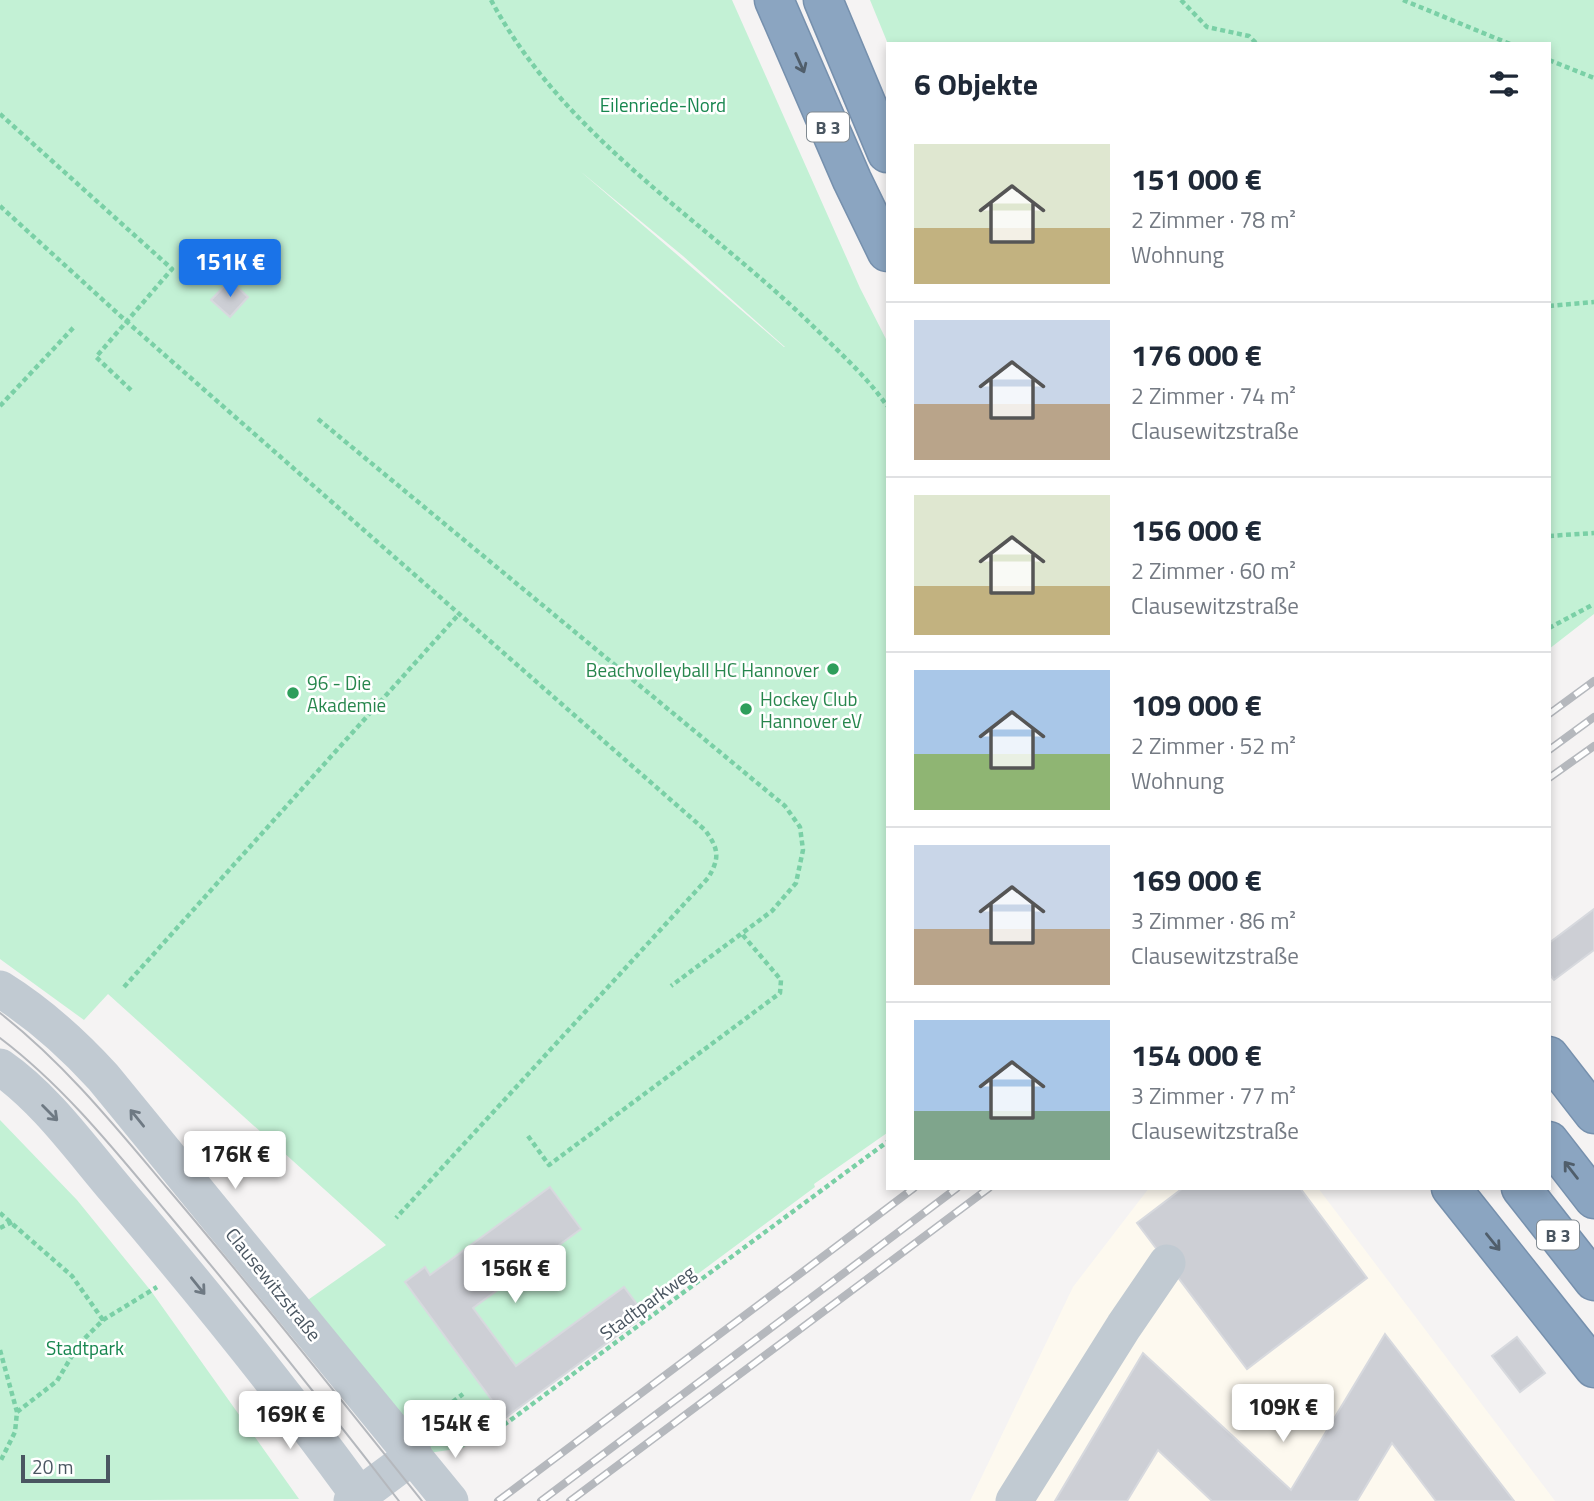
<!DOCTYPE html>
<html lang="de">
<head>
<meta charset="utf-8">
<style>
  body { margin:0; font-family:"Titillium Web",sans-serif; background:#f2f2f3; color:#1f2937; height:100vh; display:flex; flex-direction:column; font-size:26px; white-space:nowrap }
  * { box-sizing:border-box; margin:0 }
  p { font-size:23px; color:#747a83 }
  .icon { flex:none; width:38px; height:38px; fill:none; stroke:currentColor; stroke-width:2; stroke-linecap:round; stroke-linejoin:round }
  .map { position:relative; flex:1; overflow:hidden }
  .details { position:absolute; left:886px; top:42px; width:665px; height:1148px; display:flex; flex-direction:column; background:#fff; border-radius:0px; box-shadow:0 4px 10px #0003 }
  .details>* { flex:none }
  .scale { position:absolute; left:21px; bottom:18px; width:89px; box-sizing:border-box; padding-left:7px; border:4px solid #4a5661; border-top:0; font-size:19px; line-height:24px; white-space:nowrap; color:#4a5661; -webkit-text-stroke:5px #fff; paint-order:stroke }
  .price { position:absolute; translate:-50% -60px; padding:0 16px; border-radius:7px; background:#fff; color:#222; font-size:23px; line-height:46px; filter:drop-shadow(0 2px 4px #0008) }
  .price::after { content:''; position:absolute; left:50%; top:42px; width:21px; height:16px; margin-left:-10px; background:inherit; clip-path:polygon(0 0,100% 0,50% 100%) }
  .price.current { background:#1a73e8; color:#fff }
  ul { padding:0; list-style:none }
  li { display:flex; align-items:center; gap:21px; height:175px; padding:0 28px }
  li+li { border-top:2px solid #e0e1e3 }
  li span { display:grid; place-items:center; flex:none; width:196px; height:140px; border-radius:0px; color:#555 }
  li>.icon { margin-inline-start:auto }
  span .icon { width:84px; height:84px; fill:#fffc; stroke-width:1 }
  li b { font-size:30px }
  h2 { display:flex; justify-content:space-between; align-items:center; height:84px; padding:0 28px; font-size:30px }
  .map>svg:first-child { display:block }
  .commercial { fill:#fdf9ef }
  .green { fill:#c3f1d5; fill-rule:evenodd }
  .building { fill:#cdcfd5; stroke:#d7d9de; stroke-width:2 }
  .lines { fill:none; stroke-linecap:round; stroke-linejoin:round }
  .highway-casing { stroke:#7690ad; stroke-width:41 }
  .path { stroke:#7ad0a6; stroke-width:4.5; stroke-dasharray:5 3.5; stroke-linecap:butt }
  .minor { stroke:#c1cad2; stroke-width:37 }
  .highway { stroke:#8ba5c1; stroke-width:38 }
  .tram { stroke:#b5b8bd; stroke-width:2 }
  .rail-casing { stroke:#b5b8bd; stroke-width:8 }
  .rail { stroke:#fff; stroke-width:5; stroke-dasharray:16; stroke-linecap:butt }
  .oneway { stroke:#505e6b }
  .oneway2 { stroke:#6e7983 }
  .leisure-dot { fill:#2e9e5b; stroke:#fff; stroke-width:2.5 }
  .labels { text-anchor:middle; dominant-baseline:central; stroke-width:5; stroke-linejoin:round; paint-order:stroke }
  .shield { fill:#fff; stroke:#808990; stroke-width:2 }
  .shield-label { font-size:18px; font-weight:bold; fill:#4a5661 }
  .park-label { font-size:19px; fill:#17864f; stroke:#fff }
  .leisure-label { font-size:19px; fill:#27864d; stroke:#fff; text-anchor:start }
  .street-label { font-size:19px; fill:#4a5661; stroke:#fff }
</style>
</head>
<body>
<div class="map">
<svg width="1594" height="1501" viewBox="0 0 1594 1501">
  <rect width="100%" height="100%" fill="#f5f3f3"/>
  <!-- commercial -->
  <path class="commercial" d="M1149,1188H1318L1555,1501H970L1073,1287Z"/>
  <!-- green -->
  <path class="green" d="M0,0H732L860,288L887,341V1133L814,1184L815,1187L463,1448L414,1455L295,1309L386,1245L108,994L84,1020L0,959ZM580,171L683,256L785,347H784Z
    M870,0H1594V614L1549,649V44H888Z
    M0,1120L77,1200L151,1291L299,1499L0,1501Z"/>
  <!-- building -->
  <path class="building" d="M230,280L248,297L230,317L211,300Z
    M1594,909V950L1554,980L1549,974V943Z
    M550,1187L581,1229L473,1308L516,1366L624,1287L645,1315L505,1418L405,1282L425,1267L430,1275Z
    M1183,1188H1300L1367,1278L1247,1369L1137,1223Z
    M1385,1334L1514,1501H1436L1392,1443L1357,1501H1212L1158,1450L1127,1501H1055L1143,1353L1291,1490Z
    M1517,1337L1545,1373L1520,1392L1492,1356Z"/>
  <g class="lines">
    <defs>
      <path id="highway" d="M774,0L852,180L887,252
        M823,0L887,153
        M1549,1056L1594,1114
        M1549,1141L1594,1199
        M1451,1188L1594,1368
        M1521,1188L1594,1281"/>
    </defs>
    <!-- highway casing -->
    <use href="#highway" class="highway-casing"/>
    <!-- path -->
    <path class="path" d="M491,0C565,139 709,223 819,332C843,356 868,378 887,406
      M1181,0L1207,27L1249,36L1257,44
      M1403,0L1510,44
      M1549,60L1594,78
      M0,114L172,269L96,357L133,392
      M0,206L126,321L705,830C719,849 720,858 708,878L396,1218
      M1549,306L1594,302
      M0,406L74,327
      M318,419L785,806L800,827L803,850L796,883L772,911L671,986
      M1549,536L1594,533
      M1549,628L1594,604
      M124,987L459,614
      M528,1136L549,1165L780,993L781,980L742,934
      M0,1213L72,1276L103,1320
      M0,1228L14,1221
      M0,1350L17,1412L15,1432L0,1462
      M17,1412L57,1381L79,1344L103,1320L157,1287
      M438,1437L491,1433L508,1422L887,1142
      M443,1437L439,1412L463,1394"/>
    <!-- minor -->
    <path class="minor" d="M0,989C40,1014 71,1042 103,1077L450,1501
      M0,1067C46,1099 81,1149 117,1191C203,1292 286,1394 363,1501
      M352,1501L414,1455
      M1014,1501L1124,1326L1167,1263"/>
    <!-- highway -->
    <use href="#highway" class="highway"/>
    <!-- tram -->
    <path class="tram" d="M0,1013C65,1064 115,1126 168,1189C255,1291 338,1396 422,1501
      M0,1038C65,1087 117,1153 169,1215C248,1309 324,1404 399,1501"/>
    <defs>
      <path id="rail" d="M1549,714L1594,681
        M1549,750L1594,717
        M1549,778L1594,746
        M498,1501L914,1188
        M541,1501L957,1188
        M570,1501L989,1188"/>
    </defs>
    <!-- rail casing -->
    <use href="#rail" class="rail-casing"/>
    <!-- rail -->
    <use href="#rail" class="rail"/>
  </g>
  <!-- one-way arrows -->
  <defs><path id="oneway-shaft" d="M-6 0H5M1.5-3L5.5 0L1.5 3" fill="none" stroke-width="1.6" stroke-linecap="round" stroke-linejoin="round" transform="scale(1.75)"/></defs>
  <g class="oneway">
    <use href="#oneway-shaft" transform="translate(800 63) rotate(66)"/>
    <use href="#oneway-shaft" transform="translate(1571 1170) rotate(-128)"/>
    <use href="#oneway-shaft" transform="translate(1493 1242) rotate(51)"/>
  </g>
  <g class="oneway2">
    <use href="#oneway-shaft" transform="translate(50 1113) rotate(45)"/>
    <use href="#oneway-shaft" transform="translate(137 1118) rotate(-129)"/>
    <use href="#oneway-shaft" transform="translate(198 1286) rotate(51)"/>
  </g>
  <!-- markers -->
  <g class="leisure-dot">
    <circle cx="833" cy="669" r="7"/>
    <circle cx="293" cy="693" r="7"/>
    <circle cx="746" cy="709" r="7"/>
  </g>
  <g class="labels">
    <!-- shield labels -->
    <g class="shield">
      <rect x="807" y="112.5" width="42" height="29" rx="5"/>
      <rect x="1537" y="1220.5" width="42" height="29" rx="5"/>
    </g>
    <g class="shield-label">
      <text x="828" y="127">B 3</text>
      <text x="1558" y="1235">B 3</text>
    </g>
    <!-- park labels -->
    <g class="park-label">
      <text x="663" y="104">Eilenriede-Nord</text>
      <text x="85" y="1347">Stadtpark</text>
    </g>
    <!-- leisure labels -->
    <g class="leisure-label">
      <text x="819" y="669" text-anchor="end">Beachvolleyball HC Hannover</text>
      <text x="307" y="682">96 - Die<tspan x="307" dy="22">Akademie</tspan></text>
      <text x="760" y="698">Hockey Club<tspan x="760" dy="22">Hannover eV</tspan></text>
    </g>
    <!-- street labels -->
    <g class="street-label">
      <text transform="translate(274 1284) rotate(51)">Clausewitzstraße</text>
      <text transform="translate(647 1302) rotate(-36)">Stadtparkweg</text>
    </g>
  </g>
</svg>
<div class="scale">20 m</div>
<b class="price current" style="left:230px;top:299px">151K €</b>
<b class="price" style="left:235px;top:1191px">176K €</b>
<b class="price" style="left:515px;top:1305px">156K €</b>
<b class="price" style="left:1283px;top:1444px">109K €</b>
<b class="price" style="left:290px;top:1451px">169K €</b>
<b class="price" style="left:455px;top:1460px">154K €</b>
<section class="details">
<h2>6 Objekte<svg class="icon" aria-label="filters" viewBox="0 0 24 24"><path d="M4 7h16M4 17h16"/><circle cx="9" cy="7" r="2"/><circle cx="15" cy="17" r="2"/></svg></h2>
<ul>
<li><span style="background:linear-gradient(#dfe7d0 60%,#c2b280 0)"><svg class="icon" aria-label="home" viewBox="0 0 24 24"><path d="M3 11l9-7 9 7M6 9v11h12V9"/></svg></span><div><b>151 000 €</b><p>2 Zimmer · 78 m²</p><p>Wohnung</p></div></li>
<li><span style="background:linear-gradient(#c9d6e8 60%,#b9a48a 0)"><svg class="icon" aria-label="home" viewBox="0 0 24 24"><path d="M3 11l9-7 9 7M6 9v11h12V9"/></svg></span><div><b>176 000 €</b><p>2 Zimmer · 74 m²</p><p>Clausewitzstraße</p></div></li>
<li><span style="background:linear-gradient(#dfe7d0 65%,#c2b280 0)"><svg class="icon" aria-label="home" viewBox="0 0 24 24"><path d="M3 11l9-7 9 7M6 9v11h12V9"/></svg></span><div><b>156 000 €</b><p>2 Zimmer · 60 m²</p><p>Clausewitzstraße</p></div></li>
<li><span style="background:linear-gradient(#a9c7e8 60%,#8fb573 0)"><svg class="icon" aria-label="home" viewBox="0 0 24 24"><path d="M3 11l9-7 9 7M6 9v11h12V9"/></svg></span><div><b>109 000 €</b><p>2 Zimmer · 52 m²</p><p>Wohnung</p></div></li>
<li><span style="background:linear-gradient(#c9d6e8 60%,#b9a48a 0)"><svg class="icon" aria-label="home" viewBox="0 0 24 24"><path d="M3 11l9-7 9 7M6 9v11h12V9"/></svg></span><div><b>169 000 €</b><p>3 Zimmer · 86 m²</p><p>Clausewitzstraße</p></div></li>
<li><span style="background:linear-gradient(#a9c7e8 65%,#7fa58c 0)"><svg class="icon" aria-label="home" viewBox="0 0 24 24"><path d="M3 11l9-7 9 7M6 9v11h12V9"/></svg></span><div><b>154 000 €</b><p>3 Zimmer · 77 m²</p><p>Clausewitzstraße</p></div></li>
</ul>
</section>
</div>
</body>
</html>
